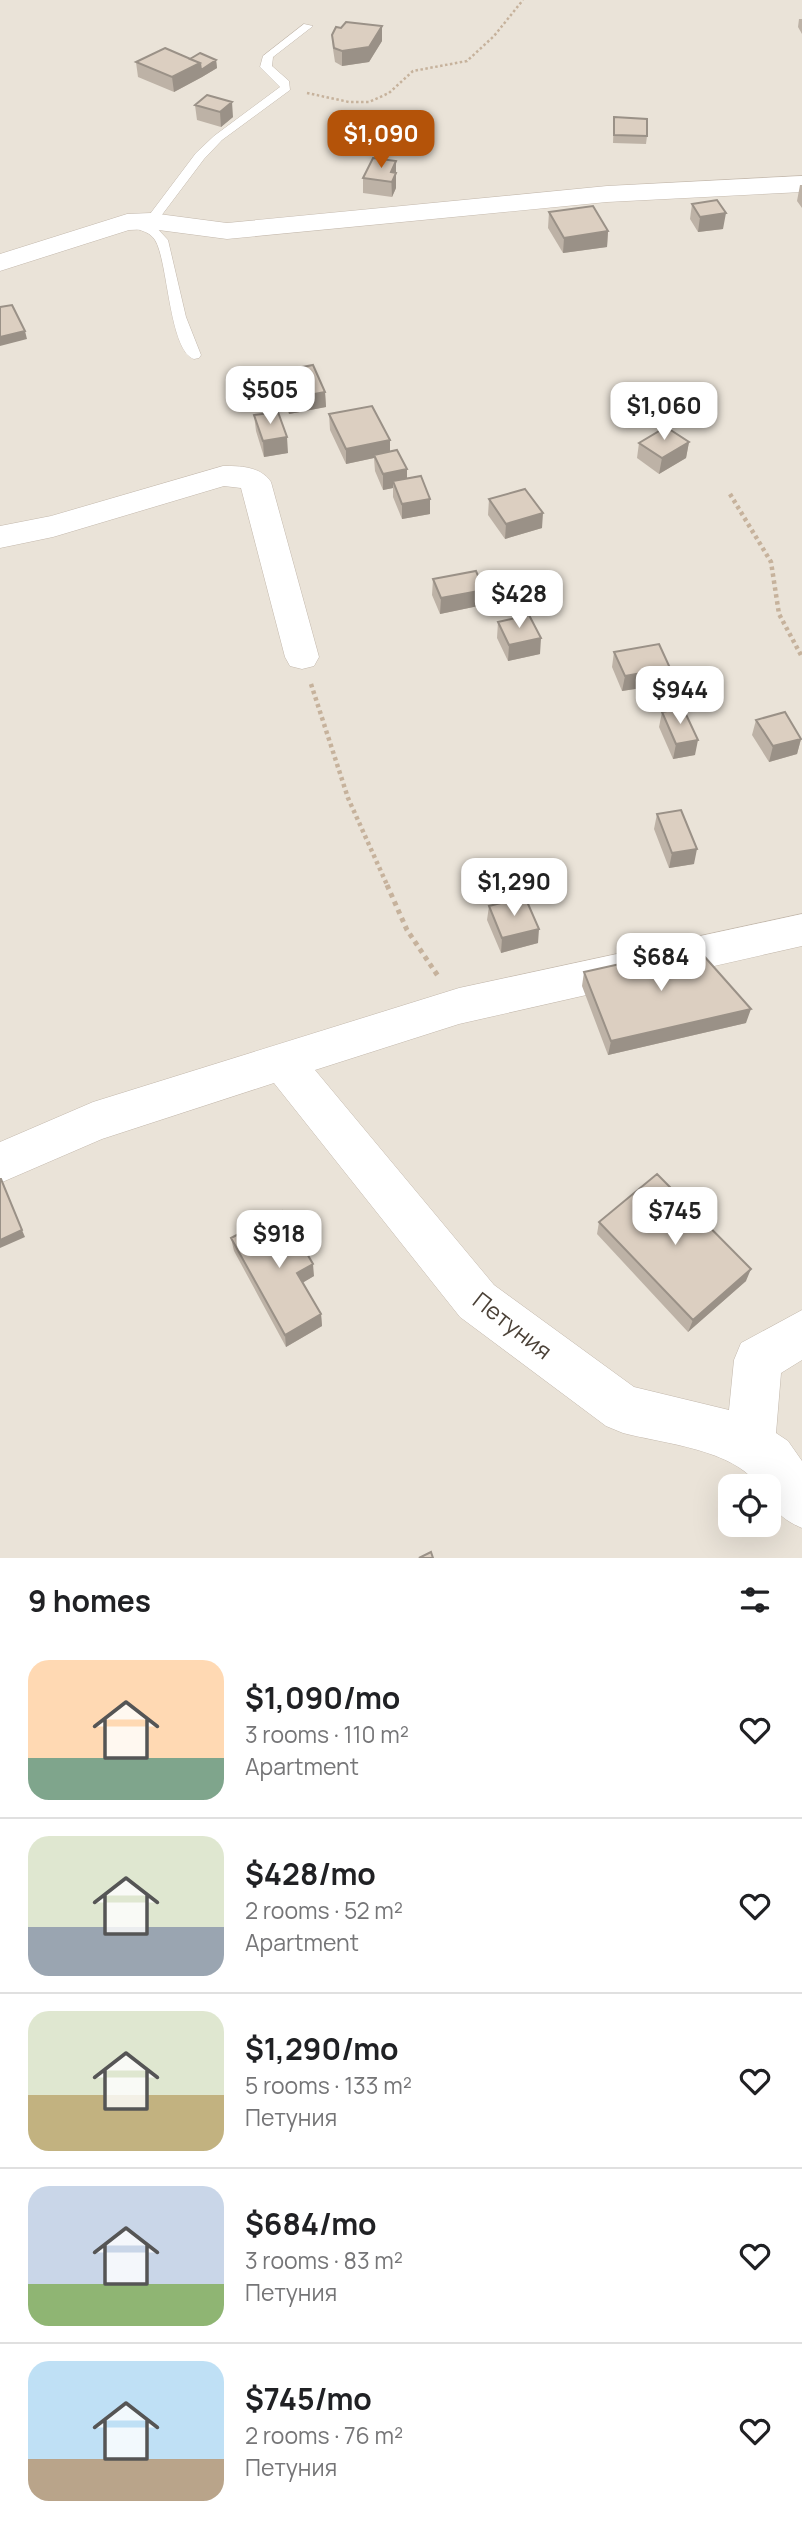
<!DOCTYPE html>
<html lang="en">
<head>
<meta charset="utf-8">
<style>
  body { margin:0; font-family:Manrope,sans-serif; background:#f6f6f6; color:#202124; height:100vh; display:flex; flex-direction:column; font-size:26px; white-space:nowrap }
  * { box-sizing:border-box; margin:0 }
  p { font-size:23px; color:#757577 }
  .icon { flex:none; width:38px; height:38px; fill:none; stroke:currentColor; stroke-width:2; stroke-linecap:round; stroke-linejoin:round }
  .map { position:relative; height:1558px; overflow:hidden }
  .drawer { display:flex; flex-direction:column; background:#fff; flex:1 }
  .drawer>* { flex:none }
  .fabs { position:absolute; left:718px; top:1474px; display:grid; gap:14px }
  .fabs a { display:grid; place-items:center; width:63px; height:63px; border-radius:14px; background:#fff; box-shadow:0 7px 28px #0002; font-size:35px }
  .price { position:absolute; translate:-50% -60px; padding:0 16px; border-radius:14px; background:#fff; color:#222; font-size:23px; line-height:46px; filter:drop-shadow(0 2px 4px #0008) }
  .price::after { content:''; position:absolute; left:50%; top:42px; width:21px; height:16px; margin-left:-10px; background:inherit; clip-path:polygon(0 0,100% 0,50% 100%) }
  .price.on { background:#b45309; color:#fff }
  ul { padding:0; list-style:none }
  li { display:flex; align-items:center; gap:21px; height:175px; padding:0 28px }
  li+li { border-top:2px solid #e0e0e0 }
  li span { display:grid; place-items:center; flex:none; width:196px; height:140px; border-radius:21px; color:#555 }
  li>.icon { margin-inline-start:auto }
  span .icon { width:84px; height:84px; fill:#fffc; stroke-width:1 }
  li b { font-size:30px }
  h2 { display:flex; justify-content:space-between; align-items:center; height:84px; padding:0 28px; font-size:30px }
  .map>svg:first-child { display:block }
  .residential { fill:#eae3d8; fill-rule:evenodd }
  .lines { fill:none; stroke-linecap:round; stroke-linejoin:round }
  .lane-casing { stroke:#c3b8ac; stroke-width:1 }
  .street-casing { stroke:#c3b8ac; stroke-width:1 }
  .path-far2 { stroke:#c6b29c; stroke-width:2.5; stroke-dasharray:2.5 2.5; stroke-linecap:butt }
  .path-far1 { stroke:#c6b29c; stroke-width:4.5; stroke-dasharray:3.5 3.5; stroke-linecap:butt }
  .path { stroke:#c6b29c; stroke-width:5; stroke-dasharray:4.5 4.5; stroke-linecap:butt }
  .lane { fill:#fff; fill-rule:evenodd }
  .street { fill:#fff; fill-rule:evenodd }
  .wall { fill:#bdb2a6 }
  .shaded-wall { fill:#9a9187 }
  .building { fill:#dccfc1; stroke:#9a9187; stroke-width:2 }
  .labels { text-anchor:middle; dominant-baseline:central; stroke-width:6; stroke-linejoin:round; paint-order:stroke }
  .near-street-label { font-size:23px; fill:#4b4137; stroke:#fff }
</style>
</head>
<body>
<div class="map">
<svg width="802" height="1558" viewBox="0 0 802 1558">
  <rect width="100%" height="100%" fill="#f6f1ea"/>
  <!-- residential -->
  <path class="residential" d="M0,0H802V1558H0ZM730,1486H768V1524H730Z"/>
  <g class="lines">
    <defs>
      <path id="lane" d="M304,24L313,26L273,57L272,66L289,81L290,90L222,140L204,159L155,224H147V218L196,153L214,136L280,87L260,67L263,56Z
        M133,220L155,226L168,240L186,317L201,355L199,358L194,359C169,351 168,260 155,240C148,229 135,231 127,224Z"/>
      <path id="street" d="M802,176V192L607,202L227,239L151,229L129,230L0,271V254L127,214L151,213L227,223L607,186Z
        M223,466C240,466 260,466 271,482L319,657L314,666L302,669L290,666L285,657L241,488L224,486L53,537L0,548V526L51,516Z
        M802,914V946L459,1024L315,1070L494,1285L634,1387L729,1410L734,1360L741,1343L802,1310V1360L781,1373L776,1433L788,1441L802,1461V1528C783,1520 768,1508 768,1486H759C733,1449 665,1444 623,1433L606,1426L460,1317L274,1083L102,1139L0,1183V1142L93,1102L459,988Z"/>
    </defs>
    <!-- lane casing -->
    <use href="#lane" class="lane-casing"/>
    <!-- street casing -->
    <use href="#street" class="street-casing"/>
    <!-- path-far2 -->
    <path class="path-far2" d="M307,93L349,102H369L389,93L413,71L467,61L494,36L523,0"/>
    <!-- path-far1 -->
    <path class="path-far1" d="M730,494L771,562L779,614L802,657
      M311,684L348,798L388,887"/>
    <!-- path -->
    <path class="path" d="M387,885L407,930L438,976"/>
    <!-- lane -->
    <use href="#lane" class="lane"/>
    <!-- street -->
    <use href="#street" class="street"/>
  </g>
  <!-- wall -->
  <path class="wall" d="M799,19H802V34L798,27Z
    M382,26V41L369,62L342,66L335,62L333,49L332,35Z
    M190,59L216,60L217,68L202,77L174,92L138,77L136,62Z
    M207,95L233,117L221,127L197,120L195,105Z
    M614,117L647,136L646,144L613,143Z
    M409,123V138L400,153L373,149V134L384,127Z
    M396,161V188L392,197L363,193V178Z
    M800,185H802V208L797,201Z
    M692,204L723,229L698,232L690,219Z
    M549,212L608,231L607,247L563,253L548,228Z
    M276,372L325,392L326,407L289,414L277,387Z
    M329,414L390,440V452L407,479L430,499V514L402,519L393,497V488L383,490L375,471L374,458L346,464L330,430Z
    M254,415L288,453L264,457L256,431Z
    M689,442L686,458L659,474L637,458L639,443Z
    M489,499L542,528L505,539L488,515Z
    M433,579L484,590L483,605L440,614L432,595Z
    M498,622L540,654L508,661L497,638Z
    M614,652L667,684L622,691L612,667Z
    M662,712L695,755L673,759L659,727Z
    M756,720L801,739L797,754L769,762L752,735Z
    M657,814L694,864L669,868L654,829Z
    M489,906L538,943L501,953L487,920Z
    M584,972L746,1023L608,1055L582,986Z
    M599,1222L746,1281L688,1332L597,1234Z
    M231,1238L314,1276L303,1282L321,1314L322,1326L286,1347L234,1251Z"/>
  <!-- shaded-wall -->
  <path class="shaded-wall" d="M382,26V41L369,62L342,66V51Z
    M216,60L217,68L202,77L201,70Z
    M200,63L202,77L174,92L172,77Z
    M232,102L233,117L221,127L220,112Z
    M409,123V138L400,153V138Z
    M396,161V188L392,197L391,172Z
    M726,213L723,229L698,232L700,217Z
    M608,231L607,247L563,253L564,238Z
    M25,331L27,339L0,346V337Z
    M325,392L326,407L289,414L288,399Z
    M287,437L288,453L264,457L263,441Z
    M390,440V455H374V458L346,464V449Z
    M689,442L686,458L659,474L662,458Z
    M407,469V485L393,481V488L383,490V474Z
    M430,499V514L402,519V504Z
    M543,513L542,528L505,539L506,524Z
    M484,590L483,605L440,614L441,598Z
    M541,638L540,654L508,661L509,645Z
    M670,668L667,684L622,691L625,676Z
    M801,739L797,754L769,762L773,746Z
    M698,740L695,755L673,759L676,744Z
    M697,849L694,864L669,868L672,853Z
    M539,929L538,943L501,953L502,938Z
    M751,1009L746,1023L608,1055L611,1041Z
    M22,1230L25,1237L0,1248V1240Z
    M313,1264L314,1276L299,1285L297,1273Z
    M751,1269L746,1281L688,1332L693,1320Z
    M321,1314L322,1326L286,1347L285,1335Z"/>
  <!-- building -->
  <path class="building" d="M346,22L382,26L369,47L342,51L334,48L332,35L336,27L341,28Z
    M165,48L200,63L172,77L136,62Z
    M200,53L216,60L201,70L200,63L190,59Z
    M207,95L232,102L220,112L195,105Z
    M614,117L647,119V136L614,135Z
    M388,120L409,123L400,138L373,134L378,126L384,127Z
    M373,158L396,161L391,172L396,173L392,182L363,178Z
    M717,200L726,213L700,217L692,204Z
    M593,206L608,231L564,238L549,212Z
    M12,305L25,331L0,337V307Z
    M313,365L325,392L288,399L276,372Z
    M372,406L390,440L346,449L329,414Z
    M278,412L287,437L263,441L254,415Z
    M666,427L689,442L662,458L639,443Z
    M397,450L407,469L383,474L374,455Z
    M421,476L430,499L402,504L393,481Z
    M525,489L543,513L506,524L489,499Z
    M476,571L484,590L441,598L433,579Z
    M529,615L541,638L509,645L498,622Z
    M659,644L670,668L625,676L614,652Z
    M683,708L698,740L676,744L662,712Z
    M785,712L801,739L773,746L756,720Z
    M681,810L697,849L672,853L657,814Z
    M525,897L539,929L502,938L489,906Z
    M696,947L751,1009L611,1041L584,972Z
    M657,1174L751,1269L693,1320L599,1222Z
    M0,1179H1L22,1230L0,1240Z
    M282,1211L313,1264L297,1273L321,1314L285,1335L231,1238Z
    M431,1552L433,1558H419Z"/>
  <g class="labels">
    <!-- near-street labels -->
    <g class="near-street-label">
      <text transform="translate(513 1325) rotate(38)">Петуния</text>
    </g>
  </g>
</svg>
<div class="fabs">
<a><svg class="icon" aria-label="locate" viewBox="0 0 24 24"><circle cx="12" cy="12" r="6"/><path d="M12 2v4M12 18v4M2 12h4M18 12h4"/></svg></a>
</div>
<b class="price on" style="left:381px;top:170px">$1,090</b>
<b class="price" style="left:270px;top:426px">$505</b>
<b class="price" style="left:664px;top:442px">$1,060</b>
<b class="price" style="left:519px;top:630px">$428</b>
<b class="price" style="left:680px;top:726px">$944</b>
<b class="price" style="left:514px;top:918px">$1,290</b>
<b class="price" style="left:661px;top:993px">$684</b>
<b class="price" style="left:675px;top:1247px">$745</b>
<b class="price" style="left:279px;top:1270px">$918</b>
</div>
<section class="drawer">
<h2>9 homes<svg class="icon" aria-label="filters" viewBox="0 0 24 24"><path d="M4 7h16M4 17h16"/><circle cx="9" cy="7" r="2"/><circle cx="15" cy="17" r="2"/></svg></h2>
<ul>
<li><span style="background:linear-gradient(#ffd9b3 70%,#7fa58c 0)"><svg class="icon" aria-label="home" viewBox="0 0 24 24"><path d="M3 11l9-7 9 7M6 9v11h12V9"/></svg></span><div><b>$1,090/mo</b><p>3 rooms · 110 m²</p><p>Apartment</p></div><svg class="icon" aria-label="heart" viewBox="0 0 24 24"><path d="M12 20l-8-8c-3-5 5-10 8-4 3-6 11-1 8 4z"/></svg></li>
<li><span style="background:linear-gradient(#dfe7d0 65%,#9aa5b1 0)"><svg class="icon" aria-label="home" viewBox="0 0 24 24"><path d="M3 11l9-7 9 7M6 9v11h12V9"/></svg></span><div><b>$428/mo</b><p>2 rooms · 52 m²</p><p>Apartment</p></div><svg class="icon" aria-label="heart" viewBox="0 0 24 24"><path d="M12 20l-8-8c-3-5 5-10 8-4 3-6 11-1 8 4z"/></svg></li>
<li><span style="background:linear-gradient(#dfe7d0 60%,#c2b280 0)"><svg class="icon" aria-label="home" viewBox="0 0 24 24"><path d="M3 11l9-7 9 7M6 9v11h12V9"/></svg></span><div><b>$1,290/mo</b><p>5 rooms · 133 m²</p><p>Петуния</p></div><svg class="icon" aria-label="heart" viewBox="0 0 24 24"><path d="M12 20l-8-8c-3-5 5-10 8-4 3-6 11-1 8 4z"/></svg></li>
<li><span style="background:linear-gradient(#c9d6e8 70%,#8fb573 0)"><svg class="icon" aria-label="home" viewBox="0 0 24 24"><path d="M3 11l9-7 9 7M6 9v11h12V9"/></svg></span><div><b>$684/mo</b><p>3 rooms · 83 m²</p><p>Петуния</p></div><svg class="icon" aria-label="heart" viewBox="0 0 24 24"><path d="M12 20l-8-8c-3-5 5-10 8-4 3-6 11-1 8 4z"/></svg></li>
<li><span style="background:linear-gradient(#bfe0f5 70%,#b9a48a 0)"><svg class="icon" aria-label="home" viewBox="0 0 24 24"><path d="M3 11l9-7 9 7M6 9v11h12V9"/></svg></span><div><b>$745/mo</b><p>2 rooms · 76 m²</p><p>Петуния</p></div><svg class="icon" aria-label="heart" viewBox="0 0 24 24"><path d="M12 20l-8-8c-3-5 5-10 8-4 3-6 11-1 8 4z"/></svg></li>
</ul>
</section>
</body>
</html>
